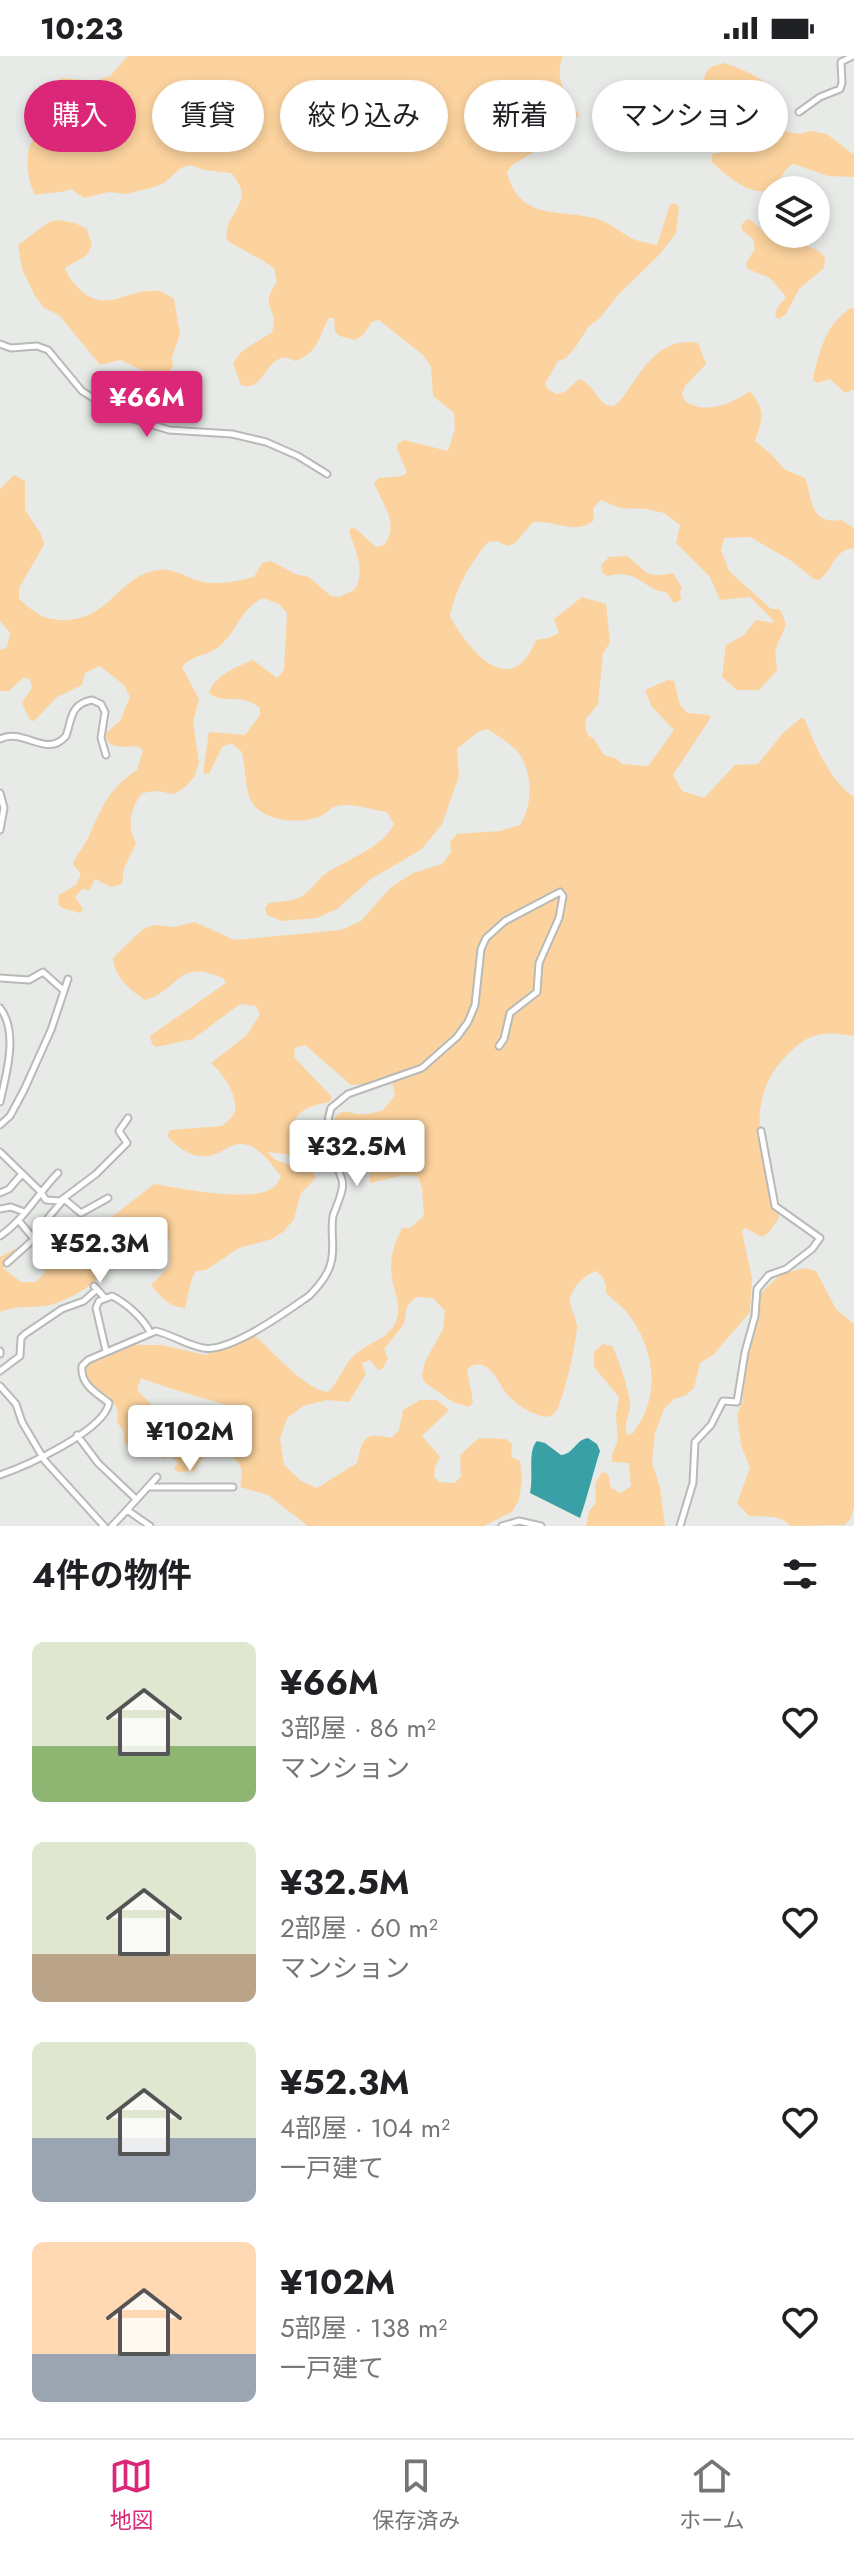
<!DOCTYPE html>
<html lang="ja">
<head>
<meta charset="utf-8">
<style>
  body { margin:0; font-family:Jost,"Noto Sans JP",sans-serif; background:#f6f6f6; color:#202124; height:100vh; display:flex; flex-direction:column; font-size:30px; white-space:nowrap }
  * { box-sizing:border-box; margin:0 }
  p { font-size:26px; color:#757577 }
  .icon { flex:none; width:44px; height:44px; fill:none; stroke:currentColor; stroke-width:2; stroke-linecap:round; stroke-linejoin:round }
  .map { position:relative; height:1470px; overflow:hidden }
  .side { display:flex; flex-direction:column; background:#fff; flex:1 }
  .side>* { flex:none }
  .hud { position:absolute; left:24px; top:24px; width:806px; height:72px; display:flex; gap:16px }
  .fabs { position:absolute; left:758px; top:120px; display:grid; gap:16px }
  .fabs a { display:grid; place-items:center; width:72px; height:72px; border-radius:50%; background:#fff; box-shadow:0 4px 12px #0003; font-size:40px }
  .price { position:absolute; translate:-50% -68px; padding:0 18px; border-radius:8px; background:#fff; color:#222; font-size:26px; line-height:52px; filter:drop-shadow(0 2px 4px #0008) }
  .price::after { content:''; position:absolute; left:50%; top:48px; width:24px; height:18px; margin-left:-12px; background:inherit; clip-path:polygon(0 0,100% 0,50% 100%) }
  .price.selected { background:#db2777; color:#fff }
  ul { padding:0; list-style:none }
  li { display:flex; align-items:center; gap:24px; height:200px; padding:0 32px }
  li span { display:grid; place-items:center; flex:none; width:224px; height:160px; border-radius:12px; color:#555 }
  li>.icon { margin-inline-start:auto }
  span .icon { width:96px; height:96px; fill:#fffc; stroke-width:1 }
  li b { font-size:34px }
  h2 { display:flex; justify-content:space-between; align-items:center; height:96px; padding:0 32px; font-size:34px }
  .pill { padding:0 28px; border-radius:36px; background:#fff; box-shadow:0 4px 12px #0003; font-size:28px; line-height:72px }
  .pill.selected { background:#db2777; color:#fff }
  .status { display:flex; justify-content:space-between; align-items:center; height:56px; padding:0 40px; background:#fff; direction:ltr }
  .status svg { height:22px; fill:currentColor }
  .tabs { display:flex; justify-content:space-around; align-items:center; height:112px; border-top:2px solid #e0e0e0; background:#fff; font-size:22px; color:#757577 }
  .tabs a { display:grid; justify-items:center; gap:4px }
  .tabs .selected { color:#db2777 }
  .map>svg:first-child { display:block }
  .green { fill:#fcd39e; fill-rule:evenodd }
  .water { fill:#39a1a6 }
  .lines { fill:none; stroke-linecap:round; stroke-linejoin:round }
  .minor-casing { stroke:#b8bab7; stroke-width:9 }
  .minor { stroke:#fff; stroke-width:5 }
</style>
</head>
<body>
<div class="status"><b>10:23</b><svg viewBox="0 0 49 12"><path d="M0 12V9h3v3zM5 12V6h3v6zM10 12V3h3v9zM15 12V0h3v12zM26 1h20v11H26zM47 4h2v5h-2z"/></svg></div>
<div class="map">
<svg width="854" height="1470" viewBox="0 0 854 1470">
  <rect width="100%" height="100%" fill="#e7eae6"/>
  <!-- green -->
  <path class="green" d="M128,0H563C553,24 567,39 579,59L544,90L512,109L507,116C519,164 556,153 594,162C610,166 619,176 633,183C640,186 650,187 657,189L670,149L675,147L679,151L676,177L660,198L619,238L599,263L589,270L577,289L566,302L558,305L545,328L548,333L556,338L565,336L579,323C594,327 599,351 612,350C628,350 646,277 698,287L706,308L685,330L682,338L685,345C705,359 732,348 750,335C766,355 763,362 755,385L771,398L784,413L805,422C813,442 809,469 841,464L854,472V492C834,493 834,513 819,524L814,523L790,504L750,481L724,482L721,494L729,515L771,553H779C792,573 781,574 776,593C774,600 777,606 777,614L759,634H737L722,621L726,589L744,579L756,564L773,567L772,563L750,541L720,544L710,521L676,487L680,469L664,457L647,453L620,452L601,444L593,452L594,464C577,480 555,464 533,466L515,487L507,490L497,485L488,486C469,509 456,531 450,560C469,595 511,646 536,584L549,582L559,577L554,563L582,541L606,548L610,587L603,597L598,648L586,663L585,671L588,679L594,683L604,699L617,703L622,708L648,710L674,674L652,651L645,634L668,624L674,625L680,649L687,657L709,659L711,661L673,719L682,735L704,742L735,709L758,708L783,677L801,662H804C815,689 830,725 854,741V980C823,975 810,976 787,999C740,1046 764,1107 779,1162L768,1177L762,1181L745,1172L742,1176L752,1222L750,1256L713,1299L700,1307L694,1332L686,1339L674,1343L664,1353L655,1377L652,1407L660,1431L665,1470H586L589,1455L596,1447L595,1428L602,1416L608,1418L611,1432L621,1437L631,1430L629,1407L612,1406V1399L618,1384L616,1359L619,1341L594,1311V1296L603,1288L612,1290C618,1301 629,1334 630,1347C631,1358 623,1367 627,1379L633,1377C662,1340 655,1290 625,1254C619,1248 612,1243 606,1237C607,1228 604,1220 596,1215C585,1219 570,1232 570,1246C571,1254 576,1262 577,1270C577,1283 563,1351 554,1358C548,1362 542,1361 536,1358C525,1354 514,1347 506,1337C497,1324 487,1298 467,1313L473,1346L469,1351L453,1346L424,1326L422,1319L425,1306L443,1273L445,1255L433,1242L416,1241L407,1250L404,1268L384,1293L388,1302L383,1312L378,1314L370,1304L362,1307L366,1318L349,1346L327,1344L303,1350L287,1362L280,1383L284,1409L301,1425L317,1432L357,1407C363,1384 362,1375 391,1382L399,1374L403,1354L420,1344H437L449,1354L422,1380L440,1401L435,1411L434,1421L439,1426L455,1427L461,1420L460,1399L479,1382L506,1383L512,1388L511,1401L520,1405L522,1424L519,1444L512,1456L484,1470H308L268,1439L240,1431C245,1408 239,1402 217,1395L203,1401L194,1415L178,1416L174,1413L178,1407L170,1399L165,1403L149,1390L133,1393L125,1388L123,1374L117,1366C123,1333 85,1342 86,1311L98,1301L131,1289H162L205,1299L254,1279C273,1295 305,1334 328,1336C340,1325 344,1306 358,1296C374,1284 394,1281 398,1258C400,1245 393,1233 392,1221C389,1203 394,1188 402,1172H410L424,1160L422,1132L418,1121L405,1119L370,1127L369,1106L364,1104L354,1114L341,1113C337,1101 321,1058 345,1056C350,1055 352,1058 357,1058C366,1059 375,1057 383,1054L395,1039L393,1029L385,1020L366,1028L351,1029L305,989L295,992L294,1001L332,1041L330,1046C312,1049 292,1054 293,1077L315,1094L319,1100L315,1102L268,1096C281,1117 308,1099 316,1122L301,1137L294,1163L284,1175L272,1183L239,1192L206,1214L196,1215C189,1224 189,1240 185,1252C169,1251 161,1241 151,1229L169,1211C172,1184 171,1175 146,1162L101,1195L95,1202L99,1221C87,1234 67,1244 50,1249C33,1253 20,1248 0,1256V1201L15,1193L16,1195L3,1212L21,1226H36L46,1216L36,1186L46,1175H83L103,1168L154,1128C180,1132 253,1148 274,1131C277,1128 279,1124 281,1120C271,1108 259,1089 242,1088C232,1088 226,1093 218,1097C197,1106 181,1095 167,1080L170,1074L222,1070C227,1066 233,1061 235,1055C238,1039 222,1016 211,1007L247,979L260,958L256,950L240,948L193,983L156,991L152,988L150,980L226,927L223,922C175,902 182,933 145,944C130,934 114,921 113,902L143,873L154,869L174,871L195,866L234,884L341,874L361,865L391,831L413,817L442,808L451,796L450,786L457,778L500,775L520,769C533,749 533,716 518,696C510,687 497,679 487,673L478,676L457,693L459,720L442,768L422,793L371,823L337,853L317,862L282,865L267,859L265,852L269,847C281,845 295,846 305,838C314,831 319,821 328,816C351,801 381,793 394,768L387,756C371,754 353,746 337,750C331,751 327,757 321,760C300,769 257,766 249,740C245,727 245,710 242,696L231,687L222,691L209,718L203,717L209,676L245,679L260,659V652C238,635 225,650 209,637C214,619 237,611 253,604L277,622L284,614L287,557L279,548L263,542C241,552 238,573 221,589C209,600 191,599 182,611L199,643L193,666L199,707L194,721L185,731L174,738L157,735L142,737C131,752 126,769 136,787L124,812L122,828L111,831L95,823L89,835L83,832L75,841L83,853L80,857L62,852L58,848L59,839L76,829L81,818L73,808C76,798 85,790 89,780C101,752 110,731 137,714L143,694L137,690C123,691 106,694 106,677L120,665L130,641L124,629L100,610L85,617L82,629L57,641L34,665L30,664L22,647L32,632L30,623L23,622L9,635H0V594L7,591L10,577L0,565V433L14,419L25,425V454L41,478L44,489L19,532V543C36,558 45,565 68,564C111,561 120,519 158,514C174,512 184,520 199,525C215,530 238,525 254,521L262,507L271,505L295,518L309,521L331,540L339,541L354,534C366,518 356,493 349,476L351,472L356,473L376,491L384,489C400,468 383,449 374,427L379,422L403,420L407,416L397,393V388L404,384L448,395L455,372L454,357L433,340L431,311L423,299L379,264L372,266L363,279L355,284L340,280L335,276L334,262H329C318,280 320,296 295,305C267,289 266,339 241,329L233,307C243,290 257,287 272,276C280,249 257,254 277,226L274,212C259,201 243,195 227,184C222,156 259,147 231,117L205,114L191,109L181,112L164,127L151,132L126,138L109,136L84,142L71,133C59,138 47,136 35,139C27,123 23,95 35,81H46L51,78L53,61L49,53L61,22L95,25L110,20ZM141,1322C171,1334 199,1340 229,1350L218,1381L181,1368L165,1371L151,1348L137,1334Z
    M724,7C747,15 777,26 782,52L778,55H759L724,70H719C707,60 696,23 710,12C713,10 720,8 724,7Z
    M777,74L800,78L810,75L827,78L854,99V121L828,120L794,108C782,113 782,124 773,131C755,146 723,117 712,106V98L737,94L762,76Z
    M748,163C758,167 763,179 772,182C790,189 812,186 825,201L824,212L799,233L786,258L779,263L775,260L777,252L786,241L770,222L748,213L746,207L755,193L753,183L742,174V168Z
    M58,164L75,167L87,173L92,189L87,199L65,212C69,223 75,229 84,237C109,256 130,232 157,235C163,235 169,240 174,243L180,278L172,301L173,310L166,319L157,321L120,304L100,309L59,259L44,252L35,240L22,213L18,189L49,166Z
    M851,252L854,253V333L845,337L830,323L817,327L813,324L814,317C821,291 827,267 851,252Z
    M627,500C647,515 644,523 673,517L682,532L680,536L681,544L674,547L666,536C644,535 640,512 607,520L602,516L601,509L609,501Z
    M805,1212L816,1215L836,1253L854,1268V1451L850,1464L844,1469L790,1470C781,1458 763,1461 749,1460L737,1447L750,1412L741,1389L737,1358L743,1345L741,1329L744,1290L756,1259L761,1237L781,1218Z"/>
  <!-- water -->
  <path class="water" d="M588,1382L597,1388L600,1395C593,1417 588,1439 580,1462L530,1437C534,1421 527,1395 537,1385L545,1387L561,1399C574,1398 575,1384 588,1382Z"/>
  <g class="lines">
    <defs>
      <path id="minor" d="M799,56L820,41L840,33L842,27L841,6L853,0
        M0,288L11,292L37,290L48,294L82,335L120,359L169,374L232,378L266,386L298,400L327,418
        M0,683C24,671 46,703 66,680C72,663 70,648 92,644L101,648L105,656L101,682L106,699
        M0,737L4,752L0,774
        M0,922L29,924L43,916L63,934
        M0,952C19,976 6,1019 0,1046
        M0,1069L10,1060L24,1034L51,974L68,923
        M0,1096L40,1135L46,1144L60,1145L96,1118L127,1087L119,1075L128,1062
        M0,1137L9,1133L22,1118
        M0,1153L11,1151L24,1156
        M48,1162L64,1143L81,1157L108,1142
        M0,1180C24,1164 38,1137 58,1117
        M7,1207L34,1183L19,1165
        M94,1230L105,1242
        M0,1295V1298
        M106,1295L96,1252L99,1245L112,1240C126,1247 143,1262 150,1276
        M0,1315L20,1300L21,1282L25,1278L62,1253L84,1245L96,1234
        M0,1330L16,1348L22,1366L45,1405L104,1470
        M77,1379L98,1407L136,1443
        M0,1419C26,1410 104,1375 109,1347C97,1337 80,1329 82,1310L88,1304L156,1275C172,1279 187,1289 203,1292C230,1297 287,1255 309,1240C318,1231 326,1222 330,1210C336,1194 330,1177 333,1160C336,1150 345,1134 342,1124C334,1100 322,1078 331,1052L348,1038L422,1012L457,981L468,966L475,949L481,893L486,882L505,865L560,836L563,840L559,862L539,907L537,936L510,957L504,983L499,990
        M148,1431H233
        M127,1454L157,1421
        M112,1470L127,1454L150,1470
        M502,1470L519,1465L541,1470
        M680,1470L693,1427L695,1386L711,1369L723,1345L737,1346L745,1296L755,1260L757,1233L769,1219L786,1213L812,1193L820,1182L775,1150L761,1075"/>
    </defs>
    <!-- minor casing -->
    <use href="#minor" class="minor-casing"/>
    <!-- minor -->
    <use href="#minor" class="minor"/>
  </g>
</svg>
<div class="fabs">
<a><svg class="icon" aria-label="layers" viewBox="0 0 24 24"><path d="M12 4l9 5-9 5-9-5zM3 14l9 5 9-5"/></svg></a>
</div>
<b class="price selected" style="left:147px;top:383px">¥66M</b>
<b class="price" style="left:357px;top:1132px">¥32.5M</b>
<b class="price" style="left:100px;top:1229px">¥52.3M</b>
<b class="price" style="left:190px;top:1417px">¥102M</b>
<div class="hud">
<a class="pill selected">購入</a>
<a class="pill">賃貸</a>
<a class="pill">絞り込み</a>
<a class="pill">新着</a>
<a class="pill">マンション</a>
</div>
</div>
<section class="side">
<h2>4件の物件<svg class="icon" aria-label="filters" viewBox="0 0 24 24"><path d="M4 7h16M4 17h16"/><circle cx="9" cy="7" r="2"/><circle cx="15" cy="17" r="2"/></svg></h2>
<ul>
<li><span style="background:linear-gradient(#dfe7d0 65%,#8fb573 0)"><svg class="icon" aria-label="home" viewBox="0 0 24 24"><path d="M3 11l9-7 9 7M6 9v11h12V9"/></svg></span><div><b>¥66M</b><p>3部屋 · 86 m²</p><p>マンション</p></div><svg class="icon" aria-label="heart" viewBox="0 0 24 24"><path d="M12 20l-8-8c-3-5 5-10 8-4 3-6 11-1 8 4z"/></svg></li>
<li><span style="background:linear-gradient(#dfe7d0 70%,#b9a48a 0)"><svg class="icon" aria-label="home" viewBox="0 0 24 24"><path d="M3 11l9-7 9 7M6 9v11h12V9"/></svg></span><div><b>¥32.5M</b><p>2部屋 · 60 m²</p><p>マンション</p></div><svg class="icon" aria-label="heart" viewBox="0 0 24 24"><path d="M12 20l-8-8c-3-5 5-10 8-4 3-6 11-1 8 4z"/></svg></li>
<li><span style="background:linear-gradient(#dfe7d0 60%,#9aa5b1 0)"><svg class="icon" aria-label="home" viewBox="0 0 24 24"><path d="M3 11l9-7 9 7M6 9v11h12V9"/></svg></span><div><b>¥52.3M</b><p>4部屋 · 104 m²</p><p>一戸建て</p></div><svg class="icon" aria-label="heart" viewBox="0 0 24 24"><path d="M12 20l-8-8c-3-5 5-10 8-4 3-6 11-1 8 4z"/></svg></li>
<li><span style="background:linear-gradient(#ffd9b3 70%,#9aa5b1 0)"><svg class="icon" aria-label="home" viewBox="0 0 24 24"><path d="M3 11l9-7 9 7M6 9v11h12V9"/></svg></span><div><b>¥102M</b><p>5部屋 · 138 m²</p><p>一戸建て</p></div><svg class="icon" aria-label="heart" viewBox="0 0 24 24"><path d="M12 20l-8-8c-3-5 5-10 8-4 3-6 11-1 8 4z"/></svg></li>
</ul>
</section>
<nav class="tabs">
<a class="selected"><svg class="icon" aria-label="map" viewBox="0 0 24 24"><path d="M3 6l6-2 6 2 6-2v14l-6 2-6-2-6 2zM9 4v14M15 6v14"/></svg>地図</a>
<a><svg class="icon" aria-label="saved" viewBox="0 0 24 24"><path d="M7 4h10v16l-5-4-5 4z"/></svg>保存済み</a>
<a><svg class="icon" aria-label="home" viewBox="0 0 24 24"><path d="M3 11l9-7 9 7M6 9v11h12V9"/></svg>ホーム</a>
</nav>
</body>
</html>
